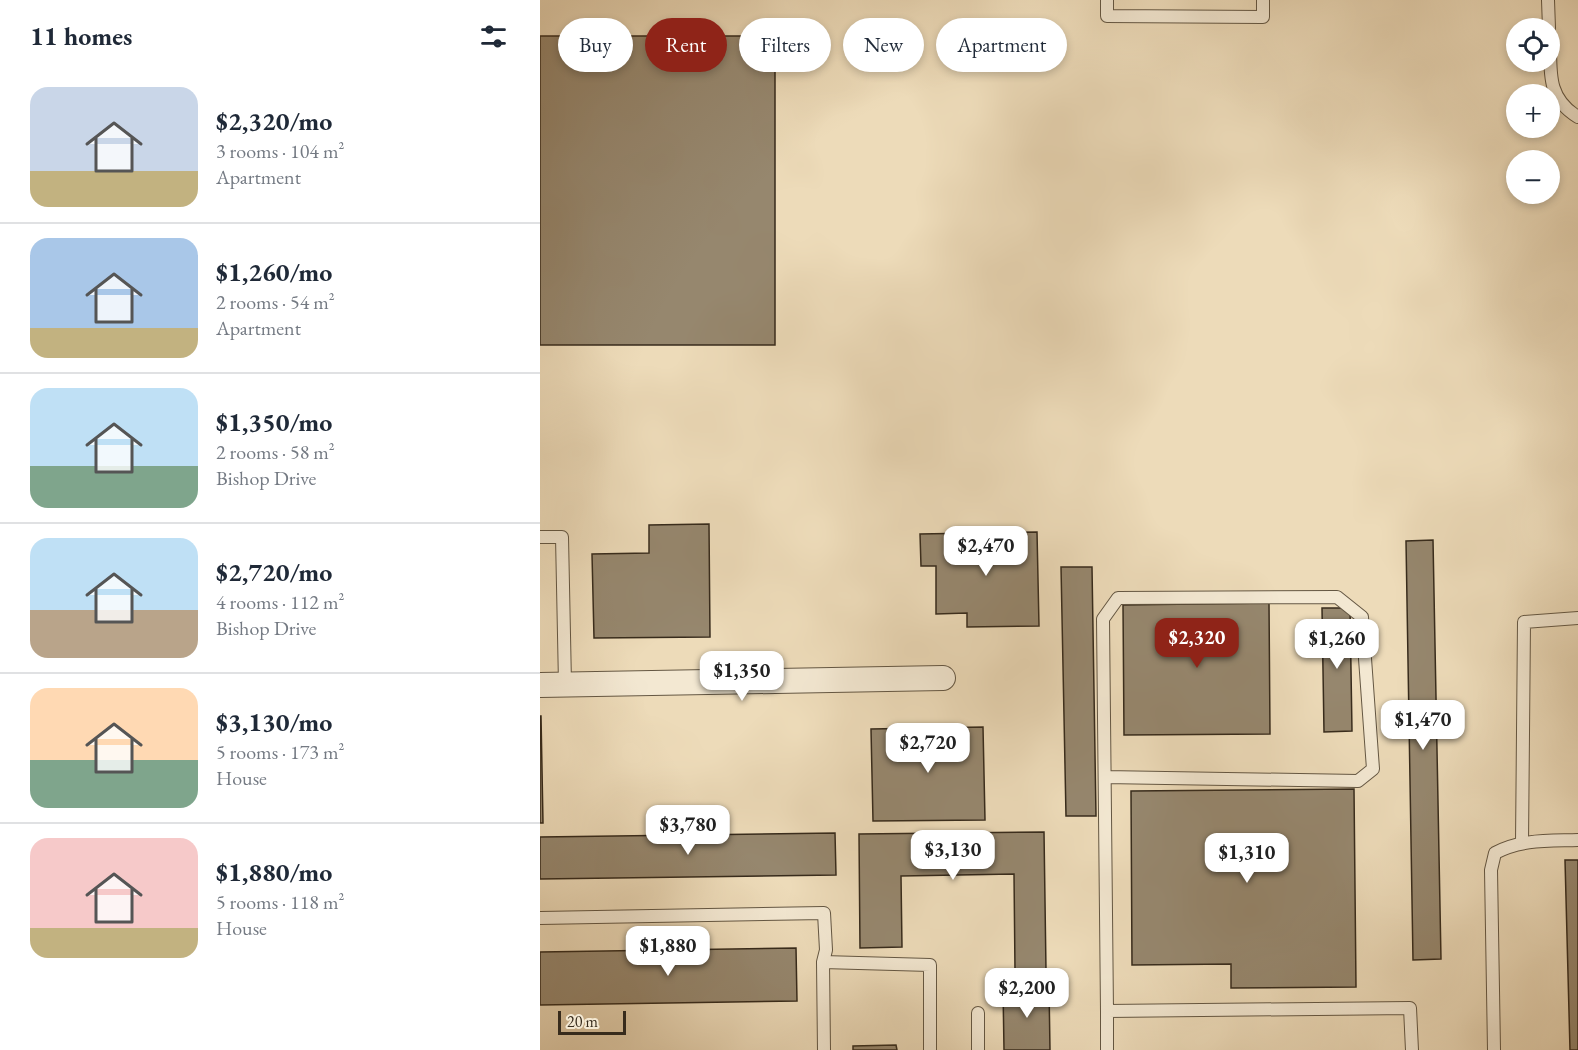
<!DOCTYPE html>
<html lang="en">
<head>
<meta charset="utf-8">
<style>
  body { margin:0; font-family:"EB Garamond",serif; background:#f2f2f3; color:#1f2937; height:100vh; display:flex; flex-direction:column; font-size:22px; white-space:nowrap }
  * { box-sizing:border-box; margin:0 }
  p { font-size:20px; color:#747a83 }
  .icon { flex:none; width:33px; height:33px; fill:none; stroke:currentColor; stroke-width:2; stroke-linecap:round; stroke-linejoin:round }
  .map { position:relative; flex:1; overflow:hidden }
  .sheet { display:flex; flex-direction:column; background:#fff; width:540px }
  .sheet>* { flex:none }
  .banner { position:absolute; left:18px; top:18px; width:570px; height:54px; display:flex; gap:12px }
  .controls { position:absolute; left:966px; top:18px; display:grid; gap:12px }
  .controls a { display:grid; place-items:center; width:54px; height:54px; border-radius:50%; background:#fff; box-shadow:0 3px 9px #0003; font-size:30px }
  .scale { position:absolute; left:18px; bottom:15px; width:68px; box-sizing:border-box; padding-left:6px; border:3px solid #372b1c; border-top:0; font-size:16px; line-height:21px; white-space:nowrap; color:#372b1c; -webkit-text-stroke:4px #f3e8d2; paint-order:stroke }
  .price { position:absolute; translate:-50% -51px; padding:0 14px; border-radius:12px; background:#fff; color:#222; font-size:20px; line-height:39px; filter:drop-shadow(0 2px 3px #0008) }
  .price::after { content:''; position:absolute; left:50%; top:36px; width:18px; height:14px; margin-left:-9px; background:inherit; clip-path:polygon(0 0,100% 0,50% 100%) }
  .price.active { background:#8f2418; color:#fff }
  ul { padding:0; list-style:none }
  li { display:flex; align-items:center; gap:18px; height:150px; padding:0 30px }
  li+li { border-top:2px solid #e0e1e3 }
  li span { display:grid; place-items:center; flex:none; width:168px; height:120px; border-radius:18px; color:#555 }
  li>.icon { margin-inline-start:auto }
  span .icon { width:72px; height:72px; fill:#fffc; stroke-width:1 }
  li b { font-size:26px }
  h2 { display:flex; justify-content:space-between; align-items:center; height:72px; padding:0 30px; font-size:26px }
  .tag { padding:0 21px; border-radius:27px; background:#fff; box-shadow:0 3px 9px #0003; font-size:21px; line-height:54px }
  .tag.active { background:#8f2418; color:#fff }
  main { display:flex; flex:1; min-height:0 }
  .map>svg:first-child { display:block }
  .building { fill:#96876e; stroke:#372b1c; stroke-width:1.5 }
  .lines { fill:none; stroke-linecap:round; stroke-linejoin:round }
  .service-casing { stroke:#645743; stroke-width:14 }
  .minor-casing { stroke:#645743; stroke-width:26 }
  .service { stroke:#f3e8d2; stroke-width:12 }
  .minor { stroke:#f3e8d2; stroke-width:24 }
</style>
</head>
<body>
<main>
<section class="sheet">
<h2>11 homes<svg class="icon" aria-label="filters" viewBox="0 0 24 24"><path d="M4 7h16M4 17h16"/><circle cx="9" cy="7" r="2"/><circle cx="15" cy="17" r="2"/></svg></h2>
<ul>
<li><span style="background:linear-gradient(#c9d6e8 70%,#c2b280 0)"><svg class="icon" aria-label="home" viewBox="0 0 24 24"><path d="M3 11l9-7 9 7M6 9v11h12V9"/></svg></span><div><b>$2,320/mo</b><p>3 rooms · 104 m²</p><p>Apartment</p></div></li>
<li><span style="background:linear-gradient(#a9c7e8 75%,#c2b280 0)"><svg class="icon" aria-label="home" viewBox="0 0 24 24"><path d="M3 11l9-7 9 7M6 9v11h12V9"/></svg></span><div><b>$1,260/mo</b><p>2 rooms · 54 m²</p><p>Apartment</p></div></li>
<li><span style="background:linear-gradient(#bfe0f5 65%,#7fa58c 0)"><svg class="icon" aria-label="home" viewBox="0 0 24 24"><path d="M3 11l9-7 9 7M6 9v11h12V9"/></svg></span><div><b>$1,350/mo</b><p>2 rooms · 58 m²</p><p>Bishop Drive</p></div></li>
<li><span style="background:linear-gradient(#bfe0f5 60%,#b9a48a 0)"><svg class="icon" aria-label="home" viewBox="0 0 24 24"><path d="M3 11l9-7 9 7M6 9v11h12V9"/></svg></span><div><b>$2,720/mo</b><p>4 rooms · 112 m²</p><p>Bishop Drive</p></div></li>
<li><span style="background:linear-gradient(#ffd9b3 60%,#7fa58c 0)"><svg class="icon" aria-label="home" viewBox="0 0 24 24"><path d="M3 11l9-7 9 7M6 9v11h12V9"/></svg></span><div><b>$3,130/mo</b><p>5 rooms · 173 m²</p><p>House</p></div></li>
<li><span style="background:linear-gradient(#f6c9c9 75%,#c2b280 0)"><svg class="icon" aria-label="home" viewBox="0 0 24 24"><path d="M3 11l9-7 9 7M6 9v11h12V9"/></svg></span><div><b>$1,880/mo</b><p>5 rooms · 118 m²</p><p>House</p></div></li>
</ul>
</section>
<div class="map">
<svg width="1038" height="1050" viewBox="0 0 1038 1050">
  <rect width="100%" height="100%" fill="#eddbb9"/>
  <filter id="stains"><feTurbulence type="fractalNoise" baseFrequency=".00333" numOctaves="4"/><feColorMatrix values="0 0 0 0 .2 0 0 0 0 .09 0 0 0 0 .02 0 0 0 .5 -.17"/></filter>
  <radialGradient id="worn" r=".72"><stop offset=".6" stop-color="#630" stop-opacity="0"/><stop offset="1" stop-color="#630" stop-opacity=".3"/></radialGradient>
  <!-- building -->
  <path class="building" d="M0,36H235V345H0Z
    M169,524L170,637L54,638L52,554L109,553V525Z
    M497,532L499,626L427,627V613L396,614V566H381L380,534Z
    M893,540L901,959L873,960L866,541Z
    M521,567H552L556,816H526Z
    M729,603L730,734L584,735L583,605Z
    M782,608H810L812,731L784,732Z
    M0,716H1L3,823H0Z
    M443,727L445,820L333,821L331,729Z
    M814,789L816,987L691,988V964L592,965L591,791Z
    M504,832L506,970H475L474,874L361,876L362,947L320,948L319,834Z
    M295,833L296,875L0,879V837Z
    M1025,860H1038V1050H1030Z
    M256,948L257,1001L0,1005V952Z
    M509,987L510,1050H464L463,988Z
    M356,1045L357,1050H313V1046Z"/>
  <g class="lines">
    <defs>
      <path id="service" d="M567,0V16L723,17V0
        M1008,0L1009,28
        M1010,35C1011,69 1005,97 1038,117
        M0,537H22L25,684
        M565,777L818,781L833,769L822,617L797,597L578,598L563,619L567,1011
        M982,843L984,622L1038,618
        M0,918L284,913L286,950L283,962L390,965V1050
        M283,962L284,1050
        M438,1013V1050
        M567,1050V1011L870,1008L872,1050
        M954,1050L951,870L955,853C981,839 1009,841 1038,840"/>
      <path id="minor" d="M0,685L403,678"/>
    </defs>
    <!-- service casing -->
    <use href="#service" class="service-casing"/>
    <!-- minor casing -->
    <use href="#minor" class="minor-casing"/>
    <!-- service -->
    <use href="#service" class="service"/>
    <!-- minor -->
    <use href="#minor" class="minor"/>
  </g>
  <rect width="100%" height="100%" filter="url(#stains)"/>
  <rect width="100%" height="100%" fill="url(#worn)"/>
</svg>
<div class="controls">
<a><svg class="icon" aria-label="locate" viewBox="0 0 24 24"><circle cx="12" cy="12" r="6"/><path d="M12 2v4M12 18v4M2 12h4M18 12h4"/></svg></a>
<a>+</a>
<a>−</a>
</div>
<div class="scale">20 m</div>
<b class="price" style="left:446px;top:577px">$2,470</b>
<b class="price active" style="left:657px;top:669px">$2,320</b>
<b class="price" style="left:797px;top:670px">$1,260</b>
<b class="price" style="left:202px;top:702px">$1,350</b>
<b class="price" style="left:883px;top:751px">$1,470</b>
<b class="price" style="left:388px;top:774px">$2,720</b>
<b class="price" style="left:148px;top:856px">$3,780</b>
<b class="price" style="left:413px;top:881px">$3,130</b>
<b class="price" style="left:707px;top:884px">$1,310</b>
<b class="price" style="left:128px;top:977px">$1,880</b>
<b class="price" style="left:487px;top:1019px">$2,200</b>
<div class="banner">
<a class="tag">Buy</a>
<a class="tag active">Rent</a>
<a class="tag">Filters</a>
<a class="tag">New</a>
<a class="tag">Apartment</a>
</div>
</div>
</main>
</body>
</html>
